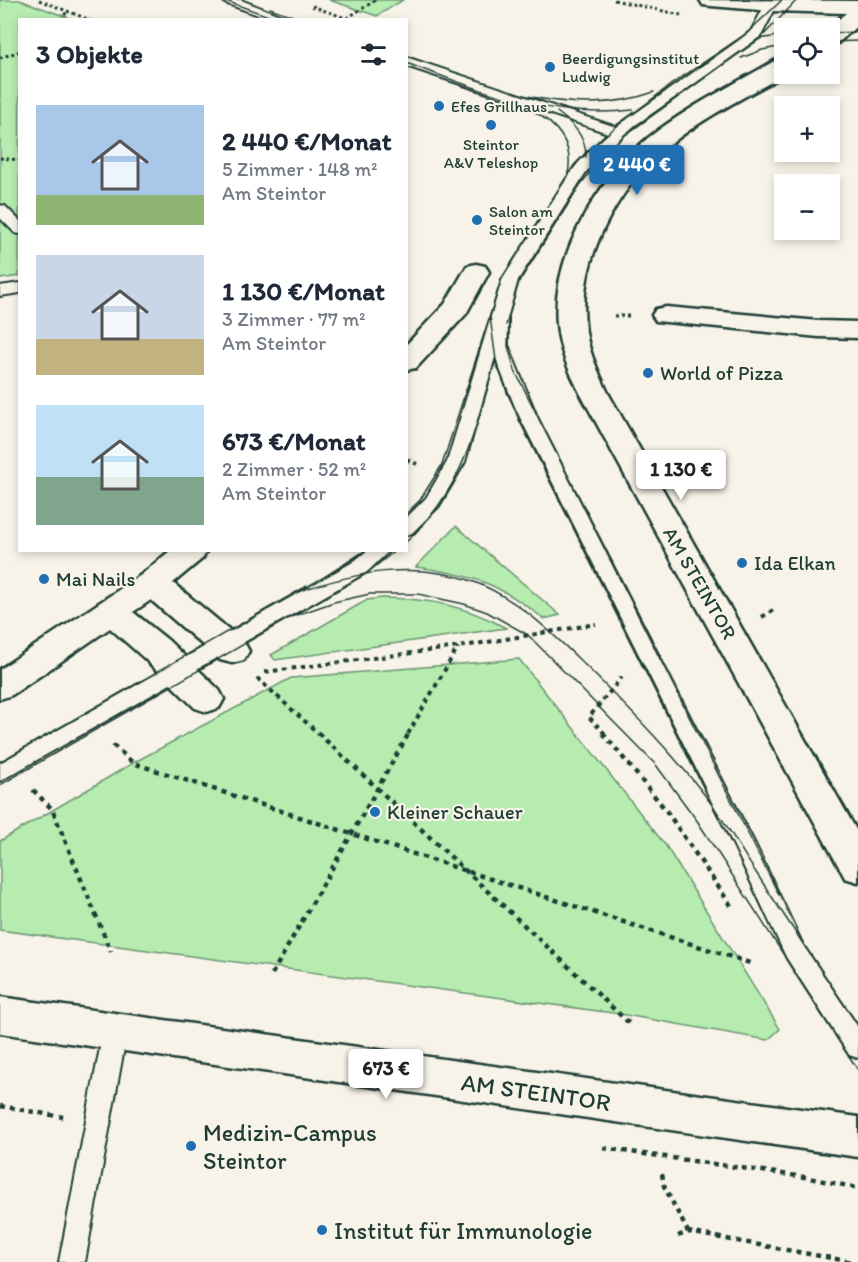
<!DOCTYPE html>
<html lang="de">
<head>
<meta charset="utf-8">
<style>
  body { margin:0; font-family:Itim,sans-serif; background:#f6f6f7; color:#1f2937; height:100vh; display:flex; flex-direction:column; font-size:22px; white-space:nowrap }
  * { box-sizing:border-box; margin:0 }
  p { font-size:20px; color:#747a83 }
  .icon { flex:none; width:33px; height:33px; fill:none; stroke:currentColor; stroke-width:2; stroke-linecap:round; stroke-linejoin:round }
  .map { position:relative; flex:1; overflow:hidden }
  .drawer { position:absolute; left:18px; top:18px; width:390px; height:534px; display:flex; flex-direction:column; background:#fff; border-radius:0px; box-shadow:0 3px 9px #0003 }
  .drawer>* { flex:none }
  .fabs { position:absolute; left:774px; top:18px; display:grid; gap:12px }
  .fabs a { display:grid; place-items:center; width:66px; height:66px; border-radius:0px; background:#fff; box-shadow:0 3px 9px #0003; font-size:30px }
  .price { position:absolute; translate:-50% -51px; padding:0 14px; border-radius:6px; background:#fff; color:#222; font-size:20px; line-height:39px; filter:drop-shadow(0 2px 3px #0008) }
  .price::after { content:''; position:absolute; left:50%; top:36px; width:18px; height:14px; margin-left:-9px; background:inherit; clip-path:polygon(0 0,100% 0,50% 100%) }
  .price.current { background:#1f6fb2; color:#fff }
  ul { padding:0; list-style:none }
  li { display:flex; align-items:center; gap:18px; height:150px; padding:0 18px }
  li span { display:grid; place-items:center; flex:none; width:168px; height:120px; border-radius:0px; color:#555 }
  li>.icon { margin-inline-start:auto }
  span .icon { width:72px; height:72px; fill:#fffc; stroke-width:1 }
  li b { font-size:26px }
  h2 { display:flex; justify-content:space-between; align-items:center; height:72px; padding:0 18px; font-size:26px }
  .map>svg:first-child { display:block }
  .green { fill:#b6ecaf; stroke:#6a9472; stroke-width:1.5 }
  .lines { fill:none; stroke-linecap:round; stroke-linejoin:round }
  .lane-casing { stroke:#1f3d34; stroke-width:4 }
  .street-casing { stroke:#1f3d34; stroke-width:5 }
  .secondary-casing { stroke:#1f3d34; stroke-width:5 }
  .path-far2 { stroke:#1f3d34; stroke-width:3; stroke-dasharray:3 3; stroke-linecap:butt }
  .path-far1 { stroke:#1f3d34; stroke-width:4; stroke-dasharray:4.5 4.5; stroke-linecap:butt }
  .path { stroke:#1f3d34; stroke-width:4.5; stroke-dasharray:5 5; stroke-linecap:butt }
  .lane { fill:#f7f3e8; fill-rule:evenodd }
  .street { fill:#f7f3e8; fill-rule:evenodd }
  .secondary { fill:#f7f3e8; fill-rule:evenodd }
  .tram { stroke:#1f3d34; stroke-width:1.5 }
  .poi-dot { fill:#1f6fb2; stroke:#f7f3e8; stroke-width:2 }
  .labels { text-anchor:middle; dominant-baseline:central; stroke-width:4.5; stroke-linejoin:round; paint-order:stroke }
  .far-poi-label { font-size:16px; fill:#1f3d34; stroke:#f7f3e8; text-anchor:start }
  .poi-label { font-size:20px; fill:#1f3d34; stroke:#f7f3e8; text-anchor:start }
  .street-label { font-size:20px; fill:#1f3d34; stroke:#f7f3e8 }
  .near-street-label { font-size:24px; fill:#1f3d34; stroke:#f7f3e8 }
  .near-poi-label { font-size:24px; fill:#1f3d34; stroke:#f7f3e8; text-anchor:start }
</style>
</head>
<body>
<div class="map">
<svg width="858" height="1262" viewBox="0 0 858 1262">
  <rect width="100%" height="100%" fill="#f7f3e8"/>
  <filter id="ink" filterUnits="userSpaceOnUse"><feTurbulence type="fractalNoise" baseFrequency=".0167" numOctaves="2"/><feDisplacementMap in="SourceGraphic" scale="12" xChannelSelector="R" yChannelSelector="G"/><feConvolveMatrix kernelMatrix="1 2 1 2 8 2 1 2 1" color-interpolation-filters="sRGB"/></filter>
  <g filter="url(#ink)">
    <!-- green -->
    <path class="green" d="M0,0H20L72,19L20,20L19,276L0,279Z
      M329,0H403L377,16Z
      M456,526L560,615L544,619C498,583 474,575 416,567Z
      M382,598C427,598 466,606 506,628L275,660L271,655L367,600Z
      M519,659L666,846L780,1029L768,1040L620,1014L0,930V841L133,763L291,678Z"/>
    <g class="lines">
      <defs>
        <path id="lane" d="M223,0H241L292,20H272L225,3Z
          M771,1L777,5L761,36L623,135L586,172L518,280L508,315V345L538,419L756,846L803,945L858,1027V1058L849,1055L787,959L734,846L520,419L495,357L465,462L439,506L412,533L406,535V518L426,498L447,462L502,280L575,166L608,133L406,66V57L616,127L738,41L751,31L765,5Z
          M0,205L5,206L20,221V234L15,233L0,218Z
          M20,283V293L0,296V286Z
          M368,550H390L367,572L0,781V763L353,562Z
          M115,1021L123,1025L127,1032L85,1262H59L103,1032L107,1025Z"/>
        <path id="street" d="M476,264L485,266L489,272L466,314L416,368L406,370V345L445,304L467,266Z
          M666,307L819,321L858,322V338L819,337L656,321L652,315L656,309Z
          M171,550H207L203,558L173,583L244,642L249,651L244,660L232,663L220,660L151,600L133,612L169,641L219,690L224,699L219,708L207,712L195,708L145,659L110,628L12,695L0,699V669L141,575Z"/>
        <path id="secondary" d="M700,0L858,1V25L838,43L830,45L828,28L846,13L771,11L711,6L703,5Z
          M784,58L786,74C745,97 702,118 666,148C617,188 578,260 585,324C587,349 598,371 608,393L858,833V882L845,878L580,393C569,371 559,349 557,324C551,257 597,180 648,138C687,107 733,85 776,60Z
          M0,997L858,1117V1157L0,1033Z"/>
      </defs>
      <!-- lane casing -->
      <use href="#lane" class="lane-casing"/>
      <!-- street casing -->
      <use href="#street" class="street-casing"/>
      <!-- secondary casing -->
      <use href="#secondary" class="secondary-casing"/>
      <!-- path-far2 -->
      <path class="path-far2" d="M39,0L90,20
        M614,0L681,15
        M312,6L351,20
        M347,18L376,0
        M61,20L68,10
        M0,58L20,51
        M0,158L20,160
        M614,316H632"/>
      <!-- path-far1 -->
      <path class="path-far1" d="M406,459L417,464
        M762,617L773,610
        M265,672L458,647L596,624
        M257,678L319,734
        M408,734L458,647
        M605,734L589,717L622,677"/>
      <!-- path -->
      <path class="path" d="M318,733L630,1024
        M603,733L665,809L732,907
        M113,745L133,763L750,963
        M33,790L52,809L111,952
        M272,974L409,733
        M0,1106L63,1117
        M603,1148L804,1177L858,1188
        M662,1174L664,1186L688,1232
        M678,1236L688,1232L853,1262"/>
      <!-- lane -->
      <use href="#lane" class="lane"/>
      <!-- street -->
      <use href="#street" class="street"/>
      <!-- secondary -->
      <use href="#secondary" class="secondary"/>
      <!-- tram -->
      <path class="tram" d="M223,0L280,20
        M270,8L304,20
        M830,33L858,32
        M759,39L784,35
        M830,42L858,41
        M741,58L762,50L784,46
        M406,63C484,91 548,120 633,110
        M527,96C570,105 612,107 654,92
        M532,110C557,125 574,143 568,174
        M557,112C573,124 586,136 586,157
        M490,317L496,360L508,395L706,790
        M509,317L508,346L515,371L779,895
        M506,325L519,282L581,184L604,154L635,126L760,39L797,0
        M406,514L420,500L442,465L502,278L567,176L586,152L612,130L673,83L747,33L782,0
        M406,542C464,489 474,432 496,360
        M326,576L366,550
        M300,591C354,573 413,561 469,580C516,596 553,634 588,668C632,712 676,756 713,806C729,828 742,852 757,874C790,925 824,975 858,1025
        M294,616L334,602L370,594H418L464,604L487,612L528,635L656,765L698,822L858,1070
        M0,762L307,586
        M0,785L367,573L396,550
        M740,861L764,912"/>
    </g>
  </g>
  <!-- markers -->
  <g class="poi-dot">
    <circle cx="550" cy="67" r="6"/>
    <circle cx="439" cy="106" r="6"/>
    <circle cx="491" cy="125" r="6"/>
    <circle cx="477" cy="220" r="6"/>
    <circle cx="648" cy="373" r="6"/>
    <circle cx="742" cy="563" r="6"/>
    <circle cx="44" cy="579" r="6"/>
    <circle cx="375" cy="812" r="6"/>
    <circle cx="191" cy="1146" r="6"/>
    <circle cx="322" cy="1230" r="6"/>
  </g>
  <g class="labels">
    <!-- far-poi labels -->
    <g class="far-poi-label">
      <text x="562" y="58">Beerdigungsinstitut<tspan x="562" dy="18">Ludwig</tspan></text>
      <text x="451" y="106">Efes Grillhaus</text>
      <text x="491" y="144" text-anchor="middle">Steintor<tspan x="491" dy="18">A&amp;V Teleshop</tspan></text>
      <text x="489" y="211">Salon am<tspan x="489" dy="18">Steintor</tspan></text>
    </g>
    <!-- poi labels -->
    <g class="poi-label">
      <text x="660" y="373">World of Pizza</text>
      <text x="754" y="563">Ida Elkan</text>
      <text x="56" y="579">Mai Nails</text>
      <text x="387" y="812">Kleiner Schauer</text>
    </g>
    <!-- street labels -->
    <g class="street-label">
      <text transform="translate(700 583) rotate(60)">AM STEINTOR</text>
    </g>
    <!-- near-street labels -->
    <g class="near-street-label">
      <text transform="translate(536 1092) rotate(8)">AM STEINTOR</text>
    </g>
    <!-- near-poi labels -->
    <g class="near-poi-label">
      <text x="203" y="1132">Medizin-Campus<tspan x="203" dy="28">Steintor</tspan></text>
      <text x="334" y="1230">Institut für Immunologie</text>
    </g>
  </g>
</svg>
<div class="fabs">
<a><svg class="icon" aria-label="locate" viewBox="0 0 24 24"><circle cx="12" cy="12" r="6"/><path d="M12 2v4M12 18v4M2 12h4M18 12h4"/></svg></a>
<a>+</a>
<a>−</a>
</div>
<b class="price current" style="left:637px;top:196px">2 440 €</b>
<b class="price" style="left:681px;top:501px">1 130 €</b>
<b class="price" style="left:386px;top:1100px">673 €</b>
<section class="drawer">
<h2>3 Objekte<svg class="icon" aria-label="filters" viewBox="0 0 24 24"><path d="M4 7h16M4 17h16"/><circle cx="9" cy="7" r="2"/><circle cx="15" cy="17" r="2"/></svg></h2>
<ul>
<li><span style="background:linear-gradient(#a9c7e8 75%,#8fb573 0)"><svg class="icon" aria-label="home" viewBox="0 0 24 24"><path d="M3 11l9-7 9 7M6 9v11h12V9"/></svg></span><div><b>2 440 €/Monat</b><p>5 Zimmer · 148 m²</p><p>Am Steintor</p></div></li>
<li><span style="background:linear-gradient(#c9d6e8 70%,#c2b280 0)"><svg class="icon" aria-label="home" viewBox="0 0 24 24"><path d="M3 11l9-7 9 7M6 9v11h12V9"/></svg></span><div><b>1 130 €/Monat</b><p>3 Zimmer · 77 m²</p><p>Am Steintor</p></div></li>
<li><span style="background:linear-gradient(#bfe0f5 60%,#7fa58c 0)"><svg class="icon" aria-label="home" viewBox="0 0 24 24"><path d="M3 11l9-7 9 7M6 9v11h12V9"/></svg></span><div><b>673 €/Monat</b><p>2 Zimmer · 52 m²</p><p>Am Steintor</p></div></li>
</ul>
</section>
</div>
</body>
</html>
